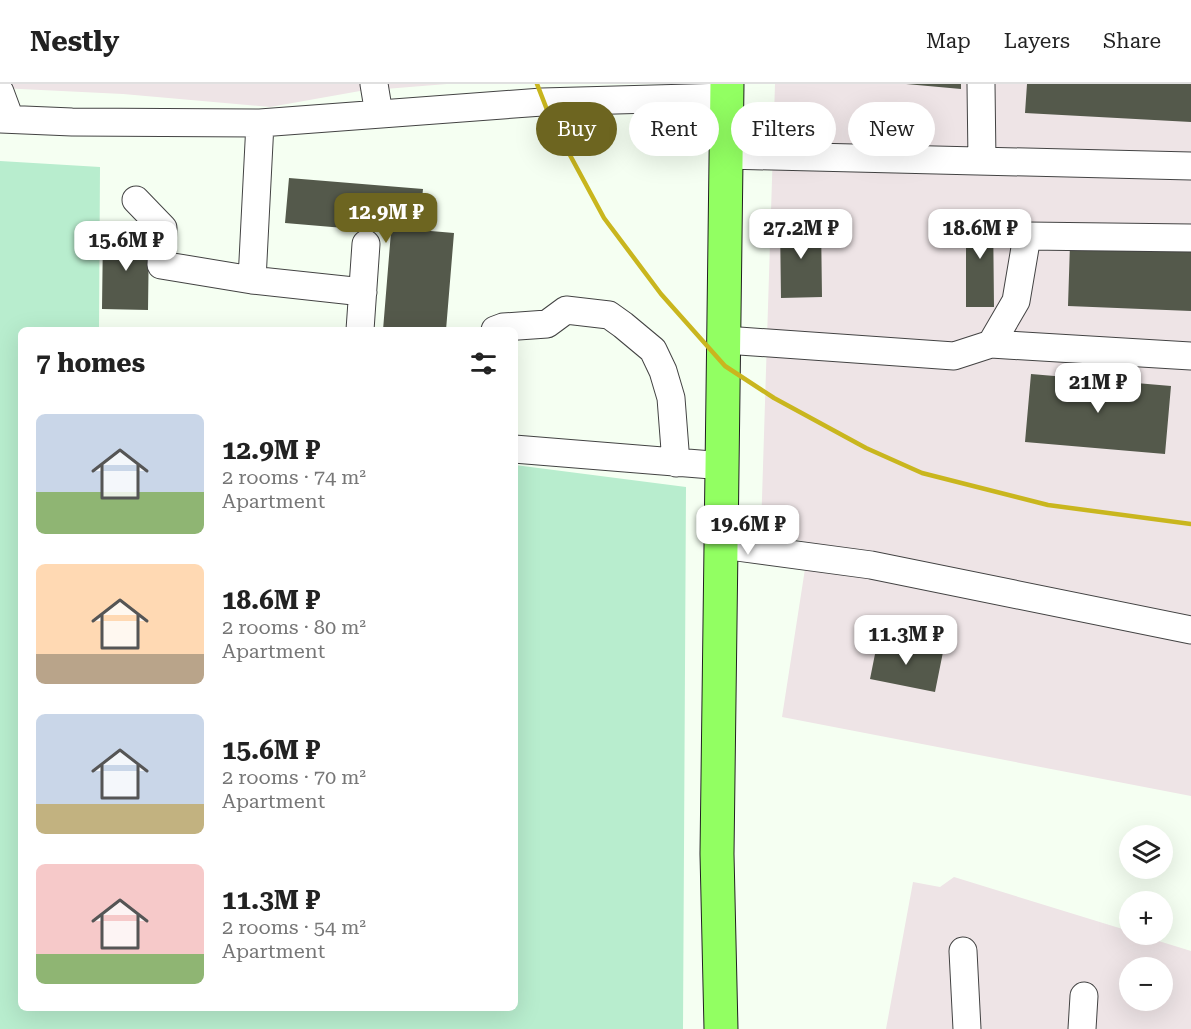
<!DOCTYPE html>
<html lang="en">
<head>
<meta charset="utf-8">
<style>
  body { margin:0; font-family:"Roboto Serif",serif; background:#f6f6f6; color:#222; height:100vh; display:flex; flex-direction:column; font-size:22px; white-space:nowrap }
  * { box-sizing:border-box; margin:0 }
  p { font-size:20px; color:#767676 }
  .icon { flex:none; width:33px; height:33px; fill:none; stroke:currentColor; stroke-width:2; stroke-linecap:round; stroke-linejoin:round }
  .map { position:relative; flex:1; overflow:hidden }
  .sheet { position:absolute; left:18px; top:243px; width:500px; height:684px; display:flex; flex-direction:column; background:#fff; border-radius:9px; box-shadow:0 6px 24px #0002 }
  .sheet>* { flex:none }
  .guide { position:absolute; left:536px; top:18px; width:566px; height:54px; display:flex; gap:12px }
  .fabs { position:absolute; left:1119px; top:741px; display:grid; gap:12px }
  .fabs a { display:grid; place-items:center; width:54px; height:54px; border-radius:50%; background:#fff; box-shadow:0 6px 24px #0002; font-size:30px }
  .price { position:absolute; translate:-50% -51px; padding:0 14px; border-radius:12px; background:#fff; color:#222; font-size:20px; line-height:39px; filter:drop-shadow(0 2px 3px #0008) }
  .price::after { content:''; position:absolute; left:50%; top:36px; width:18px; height:14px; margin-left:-9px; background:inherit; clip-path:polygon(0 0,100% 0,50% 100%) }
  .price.on { background:#6d6520; color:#fff }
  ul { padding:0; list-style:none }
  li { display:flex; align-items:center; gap:18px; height:150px; padding:0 18px }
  li span { display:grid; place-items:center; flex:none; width:168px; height:120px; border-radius:9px; color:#555 }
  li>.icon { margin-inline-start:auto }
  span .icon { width:72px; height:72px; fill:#fffc; stroke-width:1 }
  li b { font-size:26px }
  h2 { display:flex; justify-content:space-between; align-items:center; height:72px; padding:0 18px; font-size:26px }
  .tag { padding:0 21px; border-radius:27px; background:#fff; box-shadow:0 6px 24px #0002; font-size:21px; line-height:54px }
  .tag.on { background:#6d6520; color:#fff }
  header { display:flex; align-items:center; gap:36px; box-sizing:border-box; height:84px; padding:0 30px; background:#fff; border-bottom:2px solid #e0e0e0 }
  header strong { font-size:28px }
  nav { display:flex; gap:33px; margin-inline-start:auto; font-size:21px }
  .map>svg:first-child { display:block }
  .industrial { fill:#eee4e6; fill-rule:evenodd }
  .green { fill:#b8edce }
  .building { fill:#54594b }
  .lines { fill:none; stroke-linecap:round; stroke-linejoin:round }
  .minor-casing { stroke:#434343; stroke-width:29 }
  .major-casing { stroke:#212121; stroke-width:35 }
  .minor { stroke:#fff; stroke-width:27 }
  .major { stroke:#92ff62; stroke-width:33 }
  .rail { stroke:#c9b61e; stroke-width:4.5 }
</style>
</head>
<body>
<header>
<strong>Nestly</strong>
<nav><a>Map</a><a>Layers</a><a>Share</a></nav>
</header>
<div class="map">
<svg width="1191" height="945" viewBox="0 0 1191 945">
  <rect width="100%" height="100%" fill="#f5fff2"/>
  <!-- industrial -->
  <path class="industrial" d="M0,0H447L360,7L270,23L123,10L0,4Z
    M775,0H1191V712L782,633L809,459L761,446Z
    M954,793L1129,847L1130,850L1139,851L1191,867V945H886L913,798L940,803ZM1130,884H1162V916H1130Z"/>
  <!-- green -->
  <path class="green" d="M0,77L100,83L99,246H21V924H514L515,381L686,403L683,945H0Z"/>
  <!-- building -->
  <path class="building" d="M906,0H961V5Z
    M1027,0H1191V38L1025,29Z
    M289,94L423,105L419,146L454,149L446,246H383L391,148L285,139Z
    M993,127L994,223H966V128Z
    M821,138L822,213L781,214L780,139Z
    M103,149L149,150L148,226L102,225Z
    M1070,160L1191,164V227L1068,222Z
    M1031,290L1171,302L1165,370L1025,358Z
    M878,555L943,568L935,608L870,595Z"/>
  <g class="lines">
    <defs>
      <path id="minor" d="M374,0L379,30
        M981,0L982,77
        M0,8L10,35
        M0,35L72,38L260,39L542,18L727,13
        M726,71L1191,82
        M136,116L163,144L161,181L252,196L363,208
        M252,196L260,39
        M360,246L366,160
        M495,246L503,243L547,240L566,226L609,231L623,241L653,266L663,287L671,314L676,379
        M725,256L954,272L991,260L1191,272
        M991,260L1016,217L1027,152L1191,154
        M514,365L724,382
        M722,461L871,481L1191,546
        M963,867L967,945
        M1082,945L1084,912"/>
      <path id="major" d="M721,945L717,770L727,0"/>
    </defs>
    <!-- minor casing -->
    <use href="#minor" class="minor-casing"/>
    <!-- major casing -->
    <use href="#major" class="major-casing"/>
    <!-- minor -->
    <use href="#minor" class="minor"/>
    <!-- major -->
    <use href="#major" class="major"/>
    <!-- rail -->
    <path class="rail" d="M537,0L551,36L604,134L661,210L725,282L774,314L866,364L922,389L1048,421L1191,440"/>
  </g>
</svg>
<div class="fabs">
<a><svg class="icon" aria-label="layers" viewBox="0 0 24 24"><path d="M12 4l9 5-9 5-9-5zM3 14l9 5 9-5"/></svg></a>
<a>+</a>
<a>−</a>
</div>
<b class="price on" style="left:386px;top:160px">12.9M ₽</b>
<b class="price" style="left:801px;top:176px">27.2M ₽</b>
<b class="price" style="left:980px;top:176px">18.6M ₽</b>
<b class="price" style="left:126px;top:188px">15.6M ₽</b>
<b class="price" style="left:1098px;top:330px">21M ₽</b>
<b class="price" style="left:748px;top:472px">19.6M ₽</b>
<b class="price" style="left:906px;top:582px">11.3M ₽</b>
<div class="guide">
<a class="tag on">Buy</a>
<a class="tag">Rent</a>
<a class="tag">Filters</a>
<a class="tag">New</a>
</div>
<section class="sheet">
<h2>7 homes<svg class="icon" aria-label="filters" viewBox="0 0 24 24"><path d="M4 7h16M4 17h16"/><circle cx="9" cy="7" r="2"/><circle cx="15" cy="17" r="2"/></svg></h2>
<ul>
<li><span style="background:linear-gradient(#c9d6e8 65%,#8fb573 0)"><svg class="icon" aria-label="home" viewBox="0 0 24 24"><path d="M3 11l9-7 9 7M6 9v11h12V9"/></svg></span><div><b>12.9M ₽</b><p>2 rooms · 74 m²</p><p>Apartment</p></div></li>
<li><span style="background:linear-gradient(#ffd9b3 75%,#b9a48a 0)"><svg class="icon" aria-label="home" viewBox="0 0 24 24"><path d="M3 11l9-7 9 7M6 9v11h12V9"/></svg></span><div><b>18.6M ₽</b><p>2 rooms · 80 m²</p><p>Apartment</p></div></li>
<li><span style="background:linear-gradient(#c9d6e8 75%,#c2b280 0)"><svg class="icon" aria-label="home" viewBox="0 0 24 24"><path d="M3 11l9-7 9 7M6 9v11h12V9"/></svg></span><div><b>15.6M ₽</b><p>2 rooms · 70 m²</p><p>Apartment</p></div></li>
<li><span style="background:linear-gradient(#f6c9c9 75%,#8fb573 0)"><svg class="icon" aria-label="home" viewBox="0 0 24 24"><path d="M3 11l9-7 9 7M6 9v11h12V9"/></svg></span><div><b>11.3M ₽</b><p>2 rooms · 54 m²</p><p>Apartment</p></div></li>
</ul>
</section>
</div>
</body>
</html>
